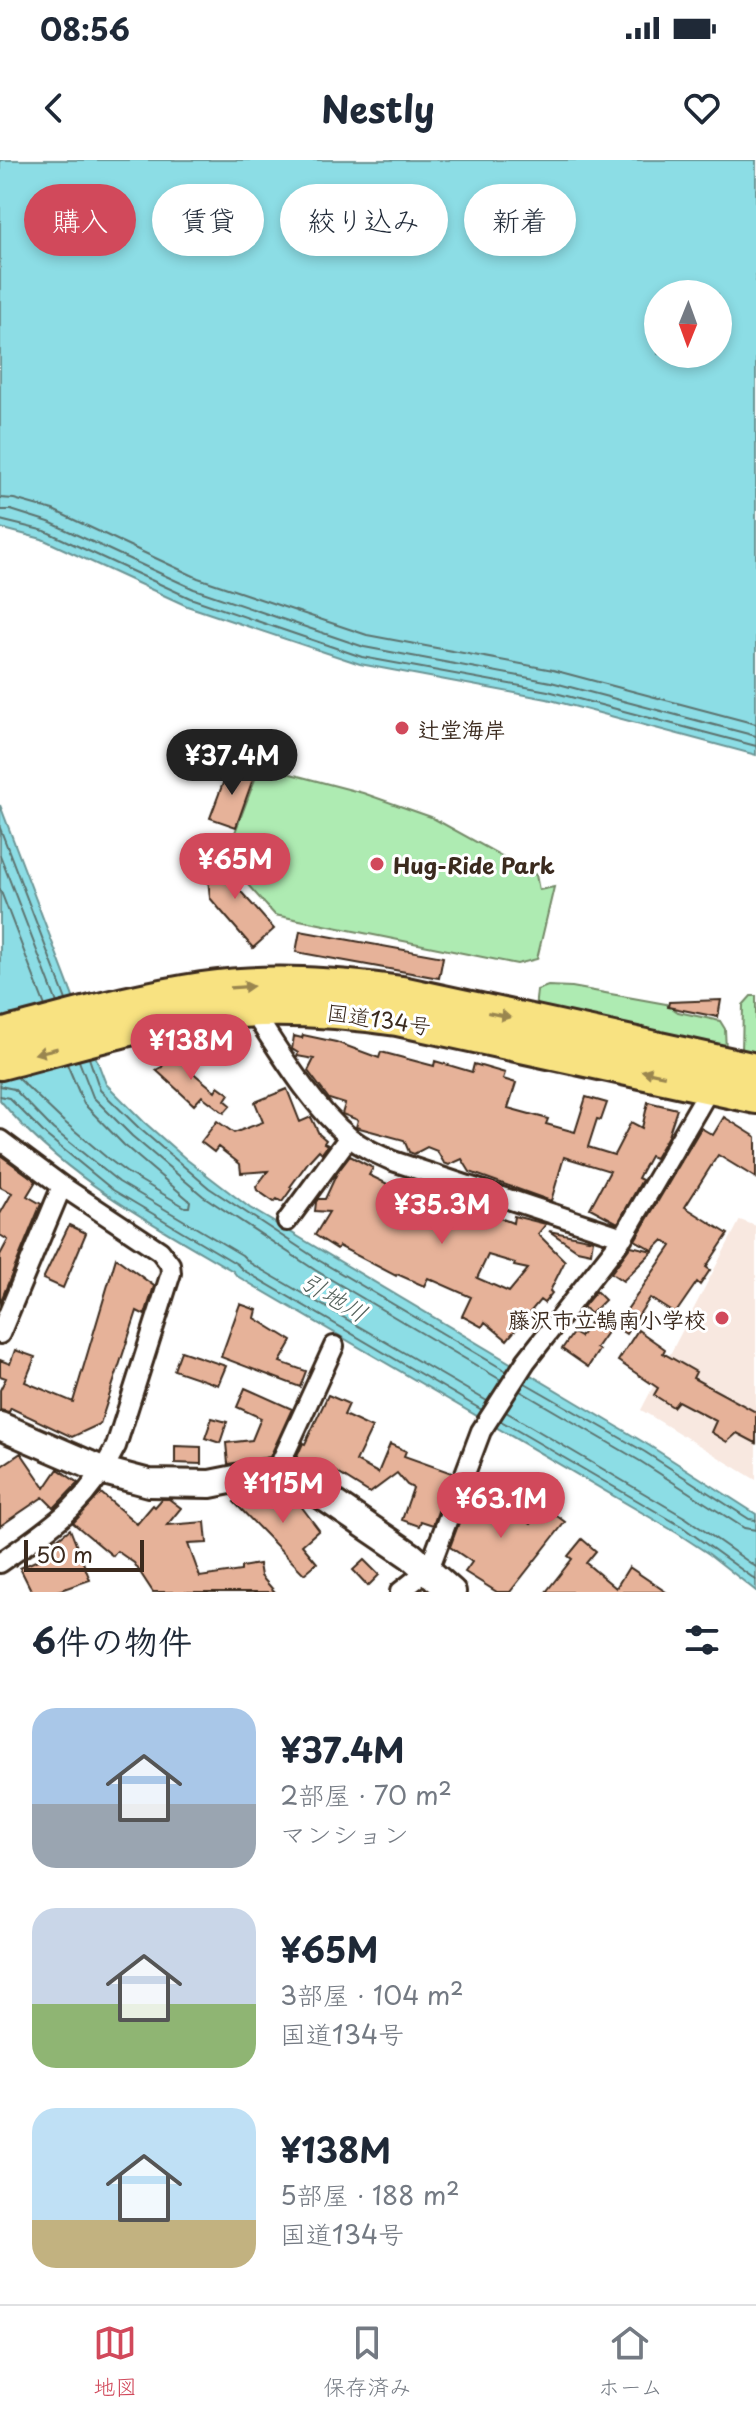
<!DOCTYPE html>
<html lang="ja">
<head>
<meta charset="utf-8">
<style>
  body { margin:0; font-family:"Playpen Sans","Klee One",sans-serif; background:#f6f6f7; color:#1f2937; height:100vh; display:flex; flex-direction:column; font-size:30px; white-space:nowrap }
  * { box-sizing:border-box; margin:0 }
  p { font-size:26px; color:#747a83 }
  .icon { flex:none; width:44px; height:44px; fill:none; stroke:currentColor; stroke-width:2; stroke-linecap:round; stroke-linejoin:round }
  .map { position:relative; height:1432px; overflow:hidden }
  .side { display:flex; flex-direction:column; background:#fff; flex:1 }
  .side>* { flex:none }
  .banner { position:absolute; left:24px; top:24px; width:708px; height:72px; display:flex; gap:16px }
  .needle { width:52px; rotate:181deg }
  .buttons { position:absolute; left:644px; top:120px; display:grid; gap:16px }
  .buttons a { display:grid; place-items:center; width:88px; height:88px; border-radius:50%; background:#fff; box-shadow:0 4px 12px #0003; font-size:40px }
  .scale { position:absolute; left:24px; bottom:20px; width:120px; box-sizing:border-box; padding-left:8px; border:4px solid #3b2a1e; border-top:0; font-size:22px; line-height:28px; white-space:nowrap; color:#3b2a1e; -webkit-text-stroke:6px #fff; paint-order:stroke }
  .price { position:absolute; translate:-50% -68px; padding:0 18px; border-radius:28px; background:#d1495b; color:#fff; font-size:26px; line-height:52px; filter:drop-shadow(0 2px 4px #0008) }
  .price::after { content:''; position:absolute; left:50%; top:48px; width:24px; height:18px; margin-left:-12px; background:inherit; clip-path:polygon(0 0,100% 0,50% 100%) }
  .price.active { background:#222; color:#fff }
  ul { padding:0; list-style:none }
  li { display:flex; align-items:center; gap:24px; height:200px; padding:0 32px }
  li span { display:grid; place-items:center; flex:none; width:224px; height:160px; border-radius:24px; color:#555 }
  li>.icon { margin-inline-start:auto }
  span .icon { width:96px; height:96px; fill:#fffc; stroke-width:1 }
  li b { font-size:34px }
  h2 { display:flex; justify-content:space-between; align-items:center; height:96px; padding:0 32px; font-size:34px }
  .tag { padding:0 28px; border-radius:36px; background:#fff; box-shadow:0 4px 12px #0003; font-size:28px; line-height:72px }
  .tag.active { background:#d1495b; color:#fff }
  .status { display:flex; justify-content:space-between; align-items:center; height:56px; padding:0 40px; background:#fff; direction:ltr }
  .status svg { height:22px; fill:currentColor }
  header { display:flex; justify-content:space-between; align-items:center; height:104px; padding:0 32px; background:#fff; font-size:36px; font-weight:700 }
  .dock { display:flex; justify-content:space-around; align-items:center; height:112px; border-top:2px solid #e0e1e3; background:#fff; font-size:22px; color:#747a83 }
  .dock a { display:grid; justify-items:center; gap:4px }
  .dock .active { color:#d1495b }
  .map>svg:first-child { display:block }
  .built { fill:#f8e8e0 }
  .green { fill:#aeebb2; stroke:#748a68; stroke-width:2 }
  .water { fill:#8cdde5; stroke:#6c9595; stroke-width:2; fill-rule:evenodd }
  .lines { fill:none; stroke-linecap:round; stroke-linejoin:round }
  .shore { stroke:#5b726e; stroke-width:2 }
  .building { fill:#e6b299; stroke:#3b2a1e; stroke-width:2; fill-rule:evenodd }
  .street-casing { stroke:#3b2a1e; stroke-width:24 }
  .secondary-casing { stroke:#3b2a1e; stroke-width:32 }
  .highway-casing { stroke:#3b2a1e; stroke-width:40 }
  .street { stroke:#fff; stroke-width:18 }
  .secondary { stroke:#fff; stroke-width:26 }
  .highway { stroke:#f8e281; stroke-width:34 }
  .oneway { fill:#9a8650 }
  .poi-dot { fill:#d1495b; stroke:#fff; stroke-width:3 }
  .labels { text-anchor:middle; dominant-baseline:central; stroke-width:6; stroke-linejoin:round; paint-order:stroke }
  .poi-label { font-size:22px; font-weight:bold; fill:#3b2a1e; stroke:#fff; text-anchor:start }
  .street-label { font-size:22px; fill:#3b2a1e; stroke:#fff }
  .water-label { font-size:24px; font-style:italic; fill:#53605a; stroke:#fff }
</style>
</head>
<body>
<div class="status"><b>08:56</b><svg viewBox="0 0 49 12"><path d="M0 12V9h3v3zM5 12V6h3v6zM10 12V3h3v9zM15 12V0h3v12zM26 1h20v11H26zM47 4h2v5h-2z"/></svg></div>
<header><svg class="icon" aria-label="back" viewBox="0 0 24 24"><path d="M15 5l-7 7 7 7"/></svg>Nestly<svg class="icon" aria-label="heart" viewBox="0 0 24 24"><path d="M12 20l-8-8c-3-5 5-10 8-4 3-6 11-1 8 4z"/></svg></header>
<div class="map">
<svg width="756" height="1432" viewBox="0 0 756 1432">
  <rect width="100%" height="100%" fill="#fff"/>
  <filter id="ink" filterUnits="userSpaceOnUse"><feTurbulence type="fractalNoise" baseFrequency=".0125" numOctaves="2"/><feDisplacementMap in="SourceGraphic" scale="16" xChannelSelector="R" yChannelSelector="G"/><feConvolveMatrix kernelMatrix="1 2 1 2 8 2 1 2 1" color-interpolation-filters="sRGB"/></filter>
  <g filter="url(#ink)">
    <!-- built -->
    <path class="built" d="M740,1060L756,1066V1320L641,1250Z"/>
    <!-- green -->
    <path class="green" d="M260,606L363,633L431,657L536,715L539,730L554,727L537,799L517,804L275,755L239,715L234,675Z
      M548,826L572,827L666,844L678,852L720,861L725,869L726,891L535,850L537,830Z
      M751,836H756V896L742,893L743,845Z"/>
    <!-- water -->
    <path class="water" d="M0,0H756V595L547,539L360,504L187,446L42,379L0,368ZM658,134H718V194H658Z
      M0,645L106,924L144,962L186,999L250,1048L650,1286L756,1354V1431L709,1394L677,1373L237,1116L233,1111C150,1062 62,1016 0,940Z"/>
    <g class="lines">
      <!-- shore -->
      <path class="shore" d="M0,338L14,339L53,350L198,418L367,475L553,510L756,564
        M0,350H11L49,362L194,429L364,487L551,522L756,576
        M0,360L45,371L190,438L362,497L548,531L756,586
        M0,668L66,840
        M0,695L57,843
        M0,729L45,846
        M89,898L100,930L139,968L209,1028L320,1101L506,1211
        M79,901L93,937L132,976L203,1036L315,1110L501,1220
        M17,917L62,960L106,997L126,1012L185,1047H189L190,1041L124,985L84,944L67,904
        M0,926L14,929L53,969L119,1022L242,1095L250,1103L487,1241
        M0,936L9,938L47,976L113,1030L237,1104L243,1110L482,1250
        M525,1223L645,1292L749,1359L756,1360
        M520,1231L640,1301L744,1368L756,1370
        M506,1252L686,1358L756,1407
        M501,1261L681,1366L756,1420"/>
    </g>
    <!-- building -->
    <path class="building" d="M229,607L254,616L236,667L210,658Z
      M231,695L235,725L274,769L253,788L210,738L206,699Z
      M300,771L443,797L439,818L296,792Z
      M721,840L718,857L668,847L669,842Z
      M303,875L336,882L379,898L381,892L434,906L435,901L472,912L474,904L505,913L503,919L516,923L508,948L548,959L546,964L575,972L586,937L607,943L601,960L597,959L588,987L614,995L631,962L642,968L648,942L677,949L668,976L655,998L650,996L638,1018L642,1020L618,1063L590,1048L610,1011L564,997L551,1041L470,1012L462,999L449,1005L444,1003L437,991L427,987L414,994L409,992L404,980L356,967L358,960L342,954L345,944L329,939L308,911L314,899L297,896L298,893L292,889L294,876L302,878Z
      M181,893L196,905L191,911L215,931L218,926L229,934L225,940L231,945L224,953L202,936L194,945L156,910L162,907L167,896Z
      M287,929L300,962L311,957L319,974L326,980L324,983L328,985L322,993L319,990L309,1001L290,1027L292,1028L282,1042L277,1039L274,1042L257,1030L256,1027L268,1011L241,1013L240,1004L218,987L214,992L201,982L217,961L234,973L263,962L255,942Z
      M724,957L756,977V1018L718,995L685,1047L728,1074L706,1107L710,1110L700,1125L697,1122L675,1154L650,1138L626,1174L615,1167L671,1086L663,1080L653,1090L635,1080L701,968L713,975Z
      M0,995L36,1021L27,1036L41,1044L0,1143V1095L8,1080L0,1075V1054L12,1033L0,1027Z
      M350,996L373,1008L369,1015L414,1037L418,1027L439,1036L434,1048L475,1062L479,1050L513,1063L514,1056L546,1064L538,1074L565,1101L550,1131L552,1133L544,1143L540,1140L507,1180L485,1162L482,1167L462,1156L471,1137L428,1118L424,1126L397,1114L396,1116L339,1086L337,1089L315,1075L329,1052L315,1051L316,1042L318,1039H325L337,1013ZM488,1095L515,1103L514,1106L528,1109L509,1132L477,1118Z
      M69,1065L86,1073L63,1128L43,1119Z
      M549,1071L593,1080L591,1093L577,1090Z
      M631,1086L653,1091L623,1121L611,1113Z
      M116,1098L154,1126L145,1155L137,1151L100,1264L72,1277L11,1248L9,1252L0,1250V1230L6,1218L0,1216V1200L10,1204L15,1190L35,1197L25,1222L73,1242Z
      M596,1131L605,1140L591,1154L583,1147Z
      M240,1144L257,1150L255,1158L292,1181L280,1202L306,1211L300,1227L221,1197Z
      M596,1154L612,1165L596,1188L599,1190L588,1207L562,1189L573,1173L580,1177Z
      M638,1170L665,1189L663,1193L696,1212L693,1218L756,1252V1283L737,1273L727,1282L711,1272L716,1261L678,1241L673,1247L654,1235L658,1228L618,1201Z
      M181,1191L226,1206L218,1225L174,1210Z
      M245,1228L292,1249L270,1297L228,1304L226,1283L252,1280L261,1258L237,1247Z
      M328,1235L349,1244L344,1255L372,1268L356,1301L378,1313L390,1284L406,1291L404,1296L452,1313L433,1365L421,1361L419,1366L402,1360L413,1328L407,1325L397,1313L370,1333L336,1312L332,1321L295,1301L303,1283L305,1284Z
      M212,1258L227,1262L220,1283L205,1278Z
      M175,1286L201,1287V1304L175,1303Z
      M21,1293L45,1328L58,1309L78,1323L54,1348L43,1337L0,1366V1307Z
      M487,1322L512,1336L505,1349L531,1364L545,1347L565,1362L510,1432H497L465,1412L472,1402L450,1387L464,1349L469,1352Z
      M270,1331L295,1338L319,1370L302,1385L317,1403L304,1414L234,1342L243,1334L251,1332L265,1347Z
      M101,1333L137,1364L153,1345L155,1347L162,1339H169L181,1348L167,1365L205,1362L207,1383L188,1384L200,1417L241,1411V1407L259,1404L261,1416L275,1432H153L134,1403L117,1391L113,1396L73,1363Z
      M70,1369L90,1420L55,1432H32L20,1408L51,1394L46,1388Z
      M582,1379L596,1391L586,1403L616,1428L629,1407L666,1432H546L572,1399L568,1396Z
      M364,1400L379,1415L368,1426L353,1410Z"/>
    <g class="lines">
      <defs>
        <path id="street" d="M252,850C279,891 311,945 349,977C363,988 377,994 393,1001L623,1077
          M0,980L62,1026L0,1174
          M287,1061L349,977
          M275,1315L334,1186
          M0,1403C52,1366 87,1345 116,1286L171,1113L170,1104L160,1091L62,1026
          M400,1432L429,1409L481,1271L526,1201L623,1077L714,921"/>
        <path id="secondary" d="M0,1266L104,1311L149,1323L210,1324L255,1315H275L305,1324L411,1396L452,1432"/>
        <path id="highway" d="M0,877C67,860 134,840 202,830C269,820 336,825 402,834L756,911
          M0,902C68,885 138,862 208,853C272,845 334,849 397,858L756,936"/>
      </defs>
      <!-- street casing -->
      <use href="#street" class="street-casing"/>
      <!-- secondary casing -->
      <use href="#secondary" class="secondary-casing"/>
      <!-- highway casing -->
      <use href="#highway" class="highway-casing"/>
      <!-- street -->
      <use href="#street" class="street"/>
      <!-- secondary -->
      <use href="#secondary" class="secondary"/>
      <!-- highway -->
      <use href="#highway" class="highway"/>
    </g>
    <!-- one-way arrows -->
    <defs><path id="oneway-solid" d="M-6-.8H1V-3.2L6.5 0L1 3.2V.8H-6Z" transform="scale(2)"/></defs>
    <g class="oneway">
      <use href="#oneway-solid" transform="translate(242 827) rotate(-4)"/>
      <use href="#oneway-solid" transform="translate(499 855) rotate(12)"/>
      <use href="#oneway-solid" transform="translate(46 891) rotate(166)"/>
      <use href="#oneway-solid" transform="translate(653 913) rotate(-168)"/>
    </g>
  </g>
  <!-- markers -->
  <g class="poi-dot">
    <circle cx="402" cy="568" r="8"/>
    <circle cx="377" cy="704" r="8"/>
    <circle cx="722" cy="1158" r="8"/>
  </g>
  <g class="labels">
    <!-- poi labels -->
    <g class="poi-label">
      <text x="418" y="568">辻堂海岸</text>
      <text x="393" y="704">Hug-Ride Park</text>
      <text x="706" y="1158" text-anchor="end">藤沢市立鵠南小学校</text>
    </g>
    <!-- street labels -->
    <g class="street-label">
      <text transform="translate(379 858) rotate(8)">国道134号</text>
    </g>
    <!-- water labels -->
    <g class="water-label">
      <text transform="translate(335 1136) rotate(31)">引地川</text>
    </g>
  </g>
</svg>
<div class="buttons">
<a><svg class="needle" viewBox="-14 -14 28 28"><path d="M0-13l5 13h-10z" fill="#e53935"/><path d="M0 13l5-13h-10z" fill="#747a83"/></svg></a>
</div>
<div class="scale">50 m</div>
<b class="price active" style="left:232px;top:637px">¥37.4M</b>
<b class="price" style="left:235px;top:741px">¥65M</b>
<b class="price" style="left:191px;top:922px">¥138M</b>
<b class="price" style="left:442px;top:1086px">¥35.3M</b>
<b class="price" style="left:283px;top:1365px">¥115M</b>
<b class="price" style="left:501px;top:1380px">¥63.1M</b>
<div class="banner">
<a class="tag active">購入</a>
<a class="tag">賃貸</a>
<a class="tag">絞り込み</a>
<a class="tag">新着</a>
</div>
</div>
<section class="side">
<h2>6件の物件<svg class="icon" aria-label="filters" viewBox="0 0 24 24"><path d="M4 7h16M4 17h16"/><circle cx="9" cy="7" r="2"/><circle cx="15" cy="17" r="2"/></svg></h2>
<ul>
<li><span style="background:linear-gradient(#a9c7e8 60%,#9aa5b1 0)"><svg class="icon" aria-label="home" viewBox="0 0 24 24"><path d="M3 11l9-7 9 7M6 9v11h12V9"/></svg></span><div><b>¥37.4M</b><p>2部屋 · 70 m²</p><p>マンション</p></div></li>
<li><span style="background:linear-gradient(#c9d6e8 60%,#8fb573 0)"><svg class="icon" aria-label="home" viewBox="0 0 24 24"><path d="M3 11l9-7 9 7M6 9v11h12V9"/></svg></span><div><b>¥65M</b><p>3部屋 · 104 m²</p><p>国道134号</p></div></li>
<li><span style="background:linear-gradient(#bfe0f5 70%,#c2b280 0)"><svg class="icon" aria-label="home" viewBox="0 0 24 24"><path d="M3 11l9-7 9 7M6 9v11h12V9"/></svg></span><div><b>¥138M</b><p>5部屋 · 188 m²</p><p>国道134号</p></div></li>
</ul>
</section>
<nav class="dock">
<a class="active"><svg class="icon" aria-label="map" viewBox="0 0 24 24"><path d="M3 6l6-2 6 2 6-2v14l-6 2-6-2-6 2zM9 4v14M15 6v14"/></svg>地図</a>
<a><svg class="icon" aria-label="saved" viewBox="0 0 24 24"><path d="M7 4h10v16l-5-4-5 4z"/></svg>保存済み</a>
<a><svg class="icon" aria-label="home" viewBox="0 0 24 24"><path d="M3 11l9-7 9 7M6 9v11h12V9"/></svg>ホーム</a>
</nav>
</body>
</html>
